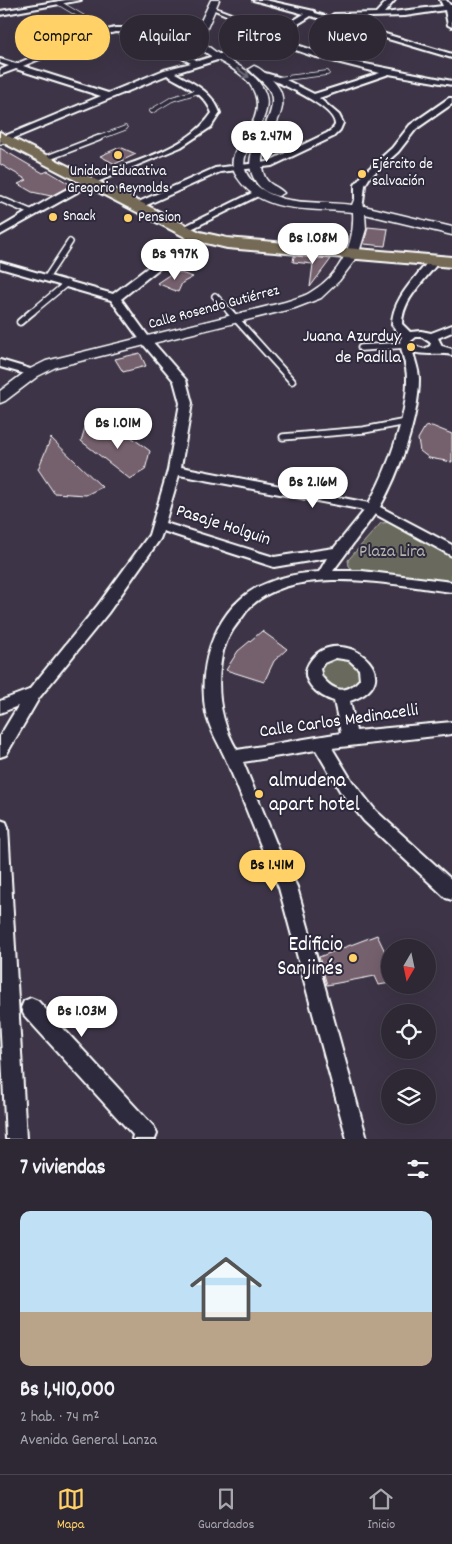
<!DOCTYPE html>
<html lang="es">
<head>
<meta charset="utf-8">
<style>
  body { margin:0; font-family:Dekko,sans-serif; background:#36303d; color:#f1f3f6; height:100vh; display:flex; flex-direction:column; font-size:19px; white-space:nowrap }
  * { box-sizing:border-box; margin:0 }
  p { font-size:16px; color:#a7a6ad }
  .icon { flex:none; width:28px; height:28px; fill:none; stroke:currentColor; stroke-width:2; stroke-linecap:round; stroke-linejoin:round }
  .map { position:relative; height:1139px; overflow:hidden }
  .sheet { display:flex; flex-direction:column; background:#2e2835; flex:1 }
  .sheet>* { flex:none }
  .guide { position:absolute; left:15px; top:15px; width:422px; height:45px; display:flex; gap:10px }
  .needle { width:32px; rotate:189deg }
  .controls { position:absolute; left:381px; top:939px; display:grid; gap:10px }
  .controls a { display:grid; place-items:center; width:55px; height:55px; border-radius:50%; background:#2e2835; box-shadow:0 5px 20px #0002,0 0 0 1px #494450; font-size:25px }
  .price { position:absolute; translate:-50% -42px; padding:0 11px; border-radius:18px; background:#fff; color:#222; font-size:16px; line-height:32px; filter:drop-shadow(0 1px 2px #0008) }
  .price::after { content:''; position:absolute; left:50%; top:30px; width:15px; height:11px; margin-left:-8px; background:inherit; clip-path:polygon(0 0,100% 0,50% 100%) }
  .price.current { background:#ffd166; color:#111 }
  ul { padding:0; list-style:none }
  li { display:grid; align-content:center; gap:10px; height:265px; padding:0 20px }
  li span { display:grid; place-items:center; height:155px; border-radius:10px; color:#555 }
  li>.icon { margin-inline-start:auto }
  span .icon { width:90px; height:90px; fill:#fffc; stroke-width:1 }
  li b { font-size:21px }
  h2 { display:flex; justify-content:space-between; align-items:center; height:60px; padding:0 20px; font-size:21px }
  .pill { padding:0 18px; border-radius:22px; background:#2e2835; box-shadow:0 5px 20px #0002,0 0 0 1px #494450; font-size:18px; line-height:45px }
  .pill.current { background:#ffd166; color:#111 }
  .tabs { display:flex; justify-content:space-around; align-items:center; height:70px; border-top:1px solid #494450; background:#2e2835; font-size:14px; color:#a7a6ad }
  .tabs a { display:grid; justify-items:center; gap:2px }
  .tabs .current { color:#ffd166 }
  .map>svg:first-child { display:block }
  .green { fill:#696b5d; stroke:#b4b5ae }
  .building { fill:#75616d; stroke:#fff }
  .lines { fill:none; stroke-linecap:round; stroke-linejoin:round }
  .service-far2-casing { stroke:#fff; stroke-width:5.5 }
  .service-far1-casing { stroke:#fff; stroke-width:8 }
  .service-casing { stroke:#fff; stroke-width:9 }
  .minor-casing { stroke:#fff; stroke-width:4 }
  .tertiary-casing { stroke:#fff; stroke-width:3 }
  .primary-casing { stroke:#fff; stroke-width:4 }
  .service-far2 { stroke:#2f2a3d; stroke-width:4 }
  .service-far1 { stroke:#2f2a3d; stroke-width:5 }
  .service { stroke:#2f2a3d; stroke-width:5.5 }
  .minor { fill:#2f2a3d; fill-rule:evenodd }
  .tertiary { fill:#2f2a3d; fill-rule:evenodd }
  .primary { fill:#756a55; fill-rule:evenodd }
  .oneway { stroke:#6d6a77 }
  .poi-dot { fill:#ffd166; stroke:#2f2a3d; stroke-width:2 }
  .labels { text-anchor:middle; dominant-baseline:central; stroke-width:4; stroke-linejoin:round; paint-order:stroke }
  .far-poi-label { font-size:15px; fill:#fff; stroke:#2f2a3d; text-anchor:start }
  .far-street-label { font-size:15px; fill:#fff; stroke:#2f2a3d }
  .poi-label { font-size:18px; fill:#fff; stroke:#2f2a3d; text-anchor:end }
  .street-label { font-size:18px; fill:#fff; stroke:#2f2a3d }
  .park-label { font-size:18px; fill:#b4b5ae; stroke:#2f2a3d }
  .near-poi-label { font-size:21px; fill:#fff; stroke:#2f2a3d; text-anchor:start }
</style>
</head>
<body>
<div class="map">
<svg width="452" height="1139" viewBox="0 0 452 1139">
  <rect width="100%" height="100%" fill="#3d3547"/>
  <filter id="ink" filterUnits="userSpaceOnUse"><feTurbulence type="fractalNoise" baseFrequency=".02" numOctaves="2"/><feDisplacementMap in="SourceGraphic" scale="10" xChannelSelector="R" yChannelSelector="G"/><feConvolveMatrix kernelMatrix="1 2 1 2 8 2 1 2 1" color-interpolation-filters="sRGB"/></filter>
  <g filter="url(#ink)">
    <!-- green -->
    <path class="green" d="M395,522L452,556V585L355,571L349,566L348,560L381,523Z
      M333,658C378,661 361,703 323,684L319,668L322,663Z"/>
    <!-- building -->
    <path class="building" d="M120,147L136,154L115,164L100,156Z
      M0,148L43,173L48,171L71,185L51,196L32,192L18,184L27,180L0,164Z
      M368,227L388,229L385,246L364,244Z
      M312,239L327,240L342,244L341,246L299,242H311Z
      M294,256L331,259L310,287L313,264L293,262Z
      M175,271L193,277L182,283L178,292L157,283Z
      M140,353L146,366L123,372L115,359Z
      M432,426L452,434V462L429,458L420,451L418,439L425,427Z
      M85,428L123,431L150,451L145,470L130,479L81,441Z
      M51,438L102,487L86,495L54,493L38,469Z
      M262,631L287,649L274,661L264,682L226,670L238,651Z
      M377,935L390,962V983L379,985L375,976L327,985L319,957Z"/>
    <g class="lines">
      <defs>
        <path id="service-far2" d="M59,3L91,22
          M278,79L327,73
          M152,111L172,99L199,91
          M96,139L125,128"/>
        <path id="service-far1" d="M47,158L99,138
          M0,199L33,213
          M47,277L70,242
          M215,296L230,312
          M32,312L67,283"/>
        <path id="service" d="M229,311L292,381
          M20,322L33,311
          M361,348L406,345
          M283,437L364,430L406,422"/>
        <path id="minor" d="M66,0H81L0,15V11Z
          M253,0H265L314,11L315,13L452,54V58L311,16L275,38L340,59L452,81V85L389,74L319,98L339,115L343,123L340,130L333,137L272,166L220,172L140,208H134V204L215,168L267,162L327,133C330,131 334,128 335,125C337,107 273,79 258,75V71L282,78L314,94L380,73L313,56L270,41L263,46L175,73C193,83 213,92 220,113L211,127L181,147L90,185L0,235V228C28,212 55,194 84,181C126,162 185,153 212,113C205,93 184,85 167,75L0,144V138L101,96L16,69L0,75V70L9,66L0,63V59L16,64L80,37L115,28H127L155,37L198,61L257,42L271,34L210,8V6L276,31L304,14ZM115,32C143,32 167,50 191,63L164,70L108,93L23,66L85,40Z
          M388,0H395L384,13L443,6L440,0H446L450,5H452V27L448,25L445,10L405,16L334,18L331,16L334,14L376,13Z
          M449,98H452V104L416,129L398,152L370,177L365,185L363,202L355,204V185L364,173L392,148L410,125Z
          M256,191L264,193L185,232L177,230Z
          M192,234L200,236L121,299L151,340L186,380L192,403L181,467L369,503C387,471 408,415 407,378C407,365 401,353 400,340L402,337L392,325C392,299 415,279 430,259L439,261C425,281 402,299 402,324L410,332L421,331L431,333L452,325V332L438,338L442,346L452,349V355C438,352 427,356 413,352C415,361 419,370 419,379C419,417 399,474 380,507L452,545V556L375,514L333,571H362L452,582V592C394,585 300,563 252,605C247,609 244,616 240,620C230,632 223,646 221,661C216,692 221,723 237,750L341,733L334,701C319,697 298,680 309,663C337,618 415,679 350,701L356,731L452,722V734L332,748L352,781L376,811L452,880V900L446,898L364,821L340,791L316,750L243,762L278,848L297,887L367,1139H347L279,888C260,846 245,804 227,762C220,745 210,731 206,713C196,664 217,602 267,583C284,576 301,573 319,572L327,558L274,567L163,531L160,539L108,613L39,698L6,755L0,757V736L18,706L0,713V701L29,690L98,605L149,535L168,470L180,403L174,381L143,344L111,300L0,268V262L113,294ZM416,337H422L431,343L430,346L424,349L411,345V341ZM179,475L359,509L364,511L334,548L274,557L165,523ZM336,658L349,660L359,669L360,679C347,694 335,693 322,677L320,669L324,663Z
          M0,360L37,371L39,373L33,376L0,367Z
          M0,820L6,822L8,827L26,1139H6L0,1014Z
          M31,998L38,1001L154,1127L157,1134L155,1139H132L133,1135L24,1015L21,1008L24,1001Z"/>
        <path id="tertiary" d="M211,0H219L202,40C219,61 254,65 265,93C277,126 223,154 254,183C262,191 273,196 284,199C306,204 330,202 352,205L354,200H362L364,206L452,227V235L365,214L366,229L358,256L339,281L321,298L295,308L56,367L38,376L5,401L0,403V391L28,370L46,361L285,302C293,299 304,297 311,292C340,275 355,244 353,212C314,207 262,216 237,177C230,167 232,156 238,146C249,129 262,114 255,94C246,67 208,61 192,40Z
          M254,66C260,68 265,73 270,78C306,109 251,141 264,175C267,185 278,186 284,193L278,196C269,194 261,190 256,182C236,152 274,128 272,99C271,85 257,79 249,69Z"/>
        <path id="primary" d="M0,132L200,232L227,238L452,257V267L227,248L189,239L0,141Z"/>
      </defs>
      <!-- service-far2 casing -->
      <use href="#service-far2" class="service-far2-casing"/>
      <!-- service-far1 casing -->
      <use href="#service-far1" class="service-far1-casing"/>
      <!-- service casing -->
      <use href="#service" class="service-casing"/>
      <!-- minor casing -->
      <use href="#minor" class="minor-casing"/>
      <!-- tertiary casing -->
      <use href="#tertiary" class="tertiary-casing"/>
      <!-- primary casing -->
      <use href="#primary" class="primary-casing"/>
      <!-- service-far2 -->
      <use href="#service-far2" class="service-far2"/>
      <!-- service-far1 -->
      <use href="#service-far1" class="service-far1"/>
      <!-- service -->
      <use href="#service" class="service"/>
      <!-- minor -->
      <use href="#minor" class="minor"/>
      <!-- tertiary -->
      <use href="#tertiary" class="tertiary"/>
      <!-- primary -->
      <use href="#primary" class="primary"/>
    </g>
    <!-- one-way arrows -->
    <defs><path id="oneway-shaft" d="M-6 0H5M1.5-3L5.5 0L1.5 3" fill="none" stroke-width="1.6" stroke-linecap="round" stroke-linejoin="round" transform="scale(1.25)"/></defs>
    <use class="oneway" href="#oneway-shaft" transform="translate(243 73) rotate(36)"/>
  </g>
  <!-- markers -->
  <g class="poi-dot">
    <circle cx="118" cy="155" r="5"/>
    <circle cx="362" cy="174" r="5"/>
    <circle cx="53" cy="217" r="5"/>
    <circle cx="128" cy="218" r="5"/>
    <circle cx="411" cy="347" r="5"/>
    <circle cx="259" cy="794" r="5"/>
    <circle cx="353" cy="958" r="5"/>
  </g>
  <g class="labels">
    <!-- far-poi labels -->
    <g class="far-poi-label">
      <text x="372" y="165">Ejército de<tspan x="372" dy="17">salvación</tspan></text>
      <text x="118" y="172" text-anchor="middle">Unidad Educativa<tspan x="118" dy="17">Gregorio Reynolds</tspan></text>
      <text x="63" y="217">Snack</text>
      <text x="138" y="218">Pension</text>
    </g>
    <!-- far-street labels -->
    <g class="far-street-label">
      <text transform="translate(214 308) rotate(-15)">Calle Rosendo Gutiérrez</text>
    </g>
    <!-- poi labels -->
    <g class="poi-label">
      <text x="401" y="337">Juana Azurduy<tspan x="401" dy="21">de Padilla</tspan></text>
    </g>
    <!-- street labels -->
    <g class="street-label">
      <text transform="translate(223 526) rotate(18)">Pasaje Holguin</text>
      <text transform="translate(339 722) rotate(-8)">Calle Carlos Medinacelli</text>
    </g>
    <!-- park labels -->
    <g class="park-label">
      <text x="392" y="552">Plaza Lira</text>
    </g>
    <!-- near-poi labels -->
    <g class="near-poi-label">
      <text x="269" y="782">almudena<tspan x="269" dy="24">apart hotel</tspan></text>
      <text x="343" y="946" text-anchor="end">Edificio<tspan x="343" dy="24">Sanjinés</tspan></text>
    </g>
  </g>
</svg>
<div class="controls">
<a><svg class="needle" viewBox="-14 -14 28 28"><path d="M0-13l5 13h-10z" fill="#e53935"/><path d="M0 13l5-13h-10z" fill="#a7a6ad"/></svg></a>
<a><svg class="icon" aria-label="locate" viewBox="0 0 24 24"><circle cx="12" cy="12" r="6"/><path d="M12 2v4M12 18v4M2 12h4M18 12h4"/></svg></a>
<a><svg class="icon" aria-label="layers" viewBox="0 0 24 24"><path d="M12 4l9 5-9 5-9-5zM3 14l9 5 9-5"/></svg></a>
</div>
<b class="price" style="left:267px;top:163px">Bs 2.47M</b>
<b class="price" style="left:313px;top:265px">Bs 1.08M</b>
<b class="price" style="left:175px;top:281px">Bs 997K</b>
<b class="price" style="left:118px;top:450px">Bs 1.01M</b>
<b class="price" style="left:313px;top:509px">Bs 2.16M</b>
<b class="price current" style="left:272px;top:892px">Bs 1.41M</b>
<b class="price" style="left:82px;top:1038px">Bs 1.03M</b>
<div class="guide">
<a class="pill current">Comprar</a>
<a class="pill">Alquilar</a>
<a class="pill">Filtros</a>
<a class="pill">Nuevo</a>
</div>
</div>
<section class="sheet">
<h2>7 viviendas<svg class="icon" aria-label="filters" viewBox="0 0 24 24"><path d="M4 7h16M4 17h16"/><circle cx="9" cy="7" r="2"/><circle cx="15" cy="17" r="2"/></svg></h2>
<ul>
<li><span style="background:linear-gradient(#bfe0f5 65%,#b9a48a 0)"><svg class="icon" aria-label="home" viewBox="0 0 24 24"><path d="M3 11l9-7 9 7M6 9v11h12V9"/></svg></span><div><b>Bs 1,410,000</b><p>2 hab. · 74 m²</p><p>Avenida General Lanza</p></div></li>
</ul>
</section>
<nav class="tabs">
<a class="current"><svg class="icon" aria-label="map" viewBox="0 0 24 24"><path d="M3 6l6-2 6 2 6-2v14l-6 2-6-2-6 2zM9 4v14M15 6v14"/></svg>Mapa</a>
<a><svg class="icon" aria-label="saved" viewBox="0 0 24 24"><path d="M7 4h10v16l-5-4-5 4z"/></svg>Guardados</a>
<a><svg class="icon" aria-label="home" viewBox="0 0 24 24"><path d="M3 11l9-7 9 7M6 9v11h12V9"/></svg>Inicio</a>
</nav>
</body>
</html>
